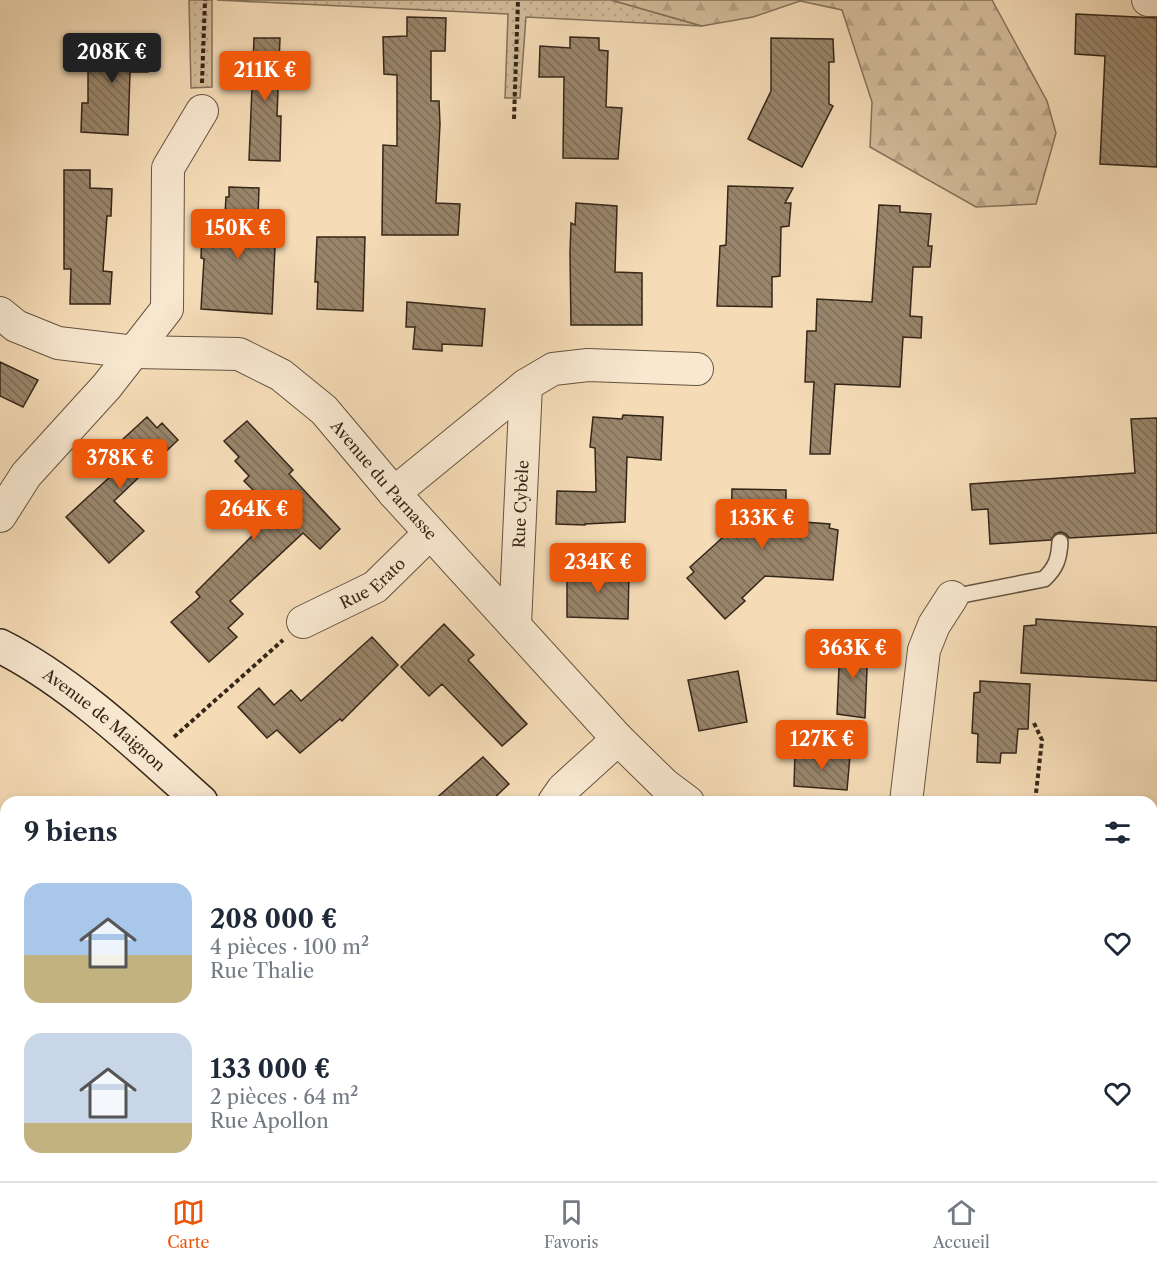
<!DOCTYPE html>
<html lang="fr">
<head>
<meta charset="utf-8">
<style>
  body { margin:0; font-family:"Libre Caslon Text",serif; background:#f6f6f7; color:#1f2937; height:100vh; display:flex; flex-direction:column; font-size:22px; white-space:nowrap }
  * { box-sizing:border-box; margin:0 }
  p { font-size:20px; color:#747a83 }
  .icon { flex:none; width:33px; height:33px; fill:none; stroke:currentColor; stroke-width:2; stroke-linecap:round; stroke-linejoin:round }
  .map { position:relative; flex:1; overflow:hidden }
  .drawer { position:absolute; left:0px; top:796px; width:1158px; height:386px; display:flex; flex-direction:column; background:#fff; border-radius:18px 18px 0 0; box-shadow:0 3px 9px #0003 }
  .drawer>* { flex:none }
  .price { position:absolute; translate:-50% -51px; padding:0 14px; border-radius:6px; background:#ea580c; color:#fff; font-size:20px; line-height:39px; filter:drop-shadow(0 2px 3px #0008) }
  .price::after { content:''; position:absolute; left:50%; top:36px; width:18px; height:14px; margin-left:-9px; background:inherit; clip-path:polygon(0 0,100% 0,50% 100%) }
  .price.on { background:#222; color:#fff }
  ul { padding:0; list-style:none }
  li { display:flex; align-items:center; gap:18px; height:150px; padding:0 24px }
  li span { display:grid; place-items:center; flex:none; width:168px; height:120px; border-radius:18px; color:#555 }
  li>.icon { margin-inline-start:auto }
  span .icon { width:72px; height:72px; fill:#fffc; stroke-width:1 }
  li b { font-size:26px }
  h2 { display:flex; justify-content:space-between; align-items:center; height:72px; padding:0 24px; font-size:26px }
  .tabs { display:flex; justify-content:space-around; align-items:center; height:84px; border-top:2px solid #e0e1e3; background:#fff; font-size:16px; color:#747a83 }
  .tabs a { display:grid; justify-items:center; gap:3px }
  .tabs .on { color:#ea580c }
  .map>svg:first-child { display:block }
  .grass { fill:url(#grass-dots); stroke:#84725a; stroke-width:1.5 }
  .forest { fill:url(#forest-firs); stroke:#84725a; stroke-width:1.5 }
  .park { fill:url(#park-tufts); stroke:#84725a; stroke-width:1.5 }
  .building { fill:url(#building-back-hatch); stroke:#352618; stroke-width:1.5 }
  .lines { fill:none; stroke-linecap:round; stroke-linejoin:round }
  .lane-casing { stroke:#655440; stroke-width:18 }
  .street-casing { stroke:#655440; stroke-width:34 }
  .secondary-casing { stroke:#352618; stroke-width:36 }
  .path { stroke:#352618; stroke-width:4; stroke-dasharray:4.5 3; stroke-linecap:butt }
  .lane { stroke:#f8e8d0; stroke-width:15 }
  .street { stroke:#f8e8d0; stroke-width:32 }
  .secondary { stroke:#f8e8d0; stroke-width:33 }
  .labels { text-anchor:middle; dominant-baseline:central; stroke-width:4.5; stroke-linejoin:round; paint-order:stroke }
  .street-label { font-size:16px; fill:#352618; stroke:#f8e8d0 }
</style>
</head>
<body>
<div class="map">
<svg width="1157" height="1181" viewBox="0 0 1157 1181">
  <defs>
    <pattern id="grass-dots" width="8" height="8" patternUnits="userSpaceOnUse" patternTransform="scale(1.5)"><rect width="8" height="8" fill="#d4bd9c"/><path d="M2 2h.1M6 6h.1" fill="none" stroke="#b7a286" stroke-width="1.8" stroke-linecap="round"/></pattern>
    <pattern id="forest-firs" width="22" height="20" patternUnits="userSpaceOnUse" patternTransform="scale(1.5)"><rect width="22" height="20" fill="#d4bd9c"/><path d="M5 1l3.5 6h-7zM16 11l3.5 6h-7z" fill="#b7a286"/></pattern>
    <pattern id="park-tufts" width="24" height="20" patternUnits="userSpaceOnUse" patternTransform="scale(1.5)"><rect width="24" height="20" fill="#d4bd9c"/><path d="M3 7l-1-3M5 7V3M7 7l1-3M15 17l-1-3M17 17v-4M19 17l1-3" fill="none" stroke="#b7a286"/></pattern>
    <pattern id="building-back-hatch" width="6" height="6" patternUnits="userSpaceOnUse" patternTransform="scale(1.5)"><rect width="6" height="6" fill="#99856b"/><path d="M-1 5l2 2M0 0l6 6M5-1l2 2" fill="none" stroke="#7e6d57"/></pattern>
  </defs>
  <rect width="100%" height="100%" fill="#f5dcb7"/>
  <filter id="stains"><feTurbulence type="fractalNoise" baseFrequency=".00333" numOctaves="4"/><feColorMatrix values="0 0 0 0 .2 0 0 0 0 .09 0 0 0 0 .02 0 0 0 .5 -.17"/></filter>
  <radialGradient id="worn" r=".72"><stop offset=".6" stop-color="#630" stop-opacity="0"/><stop offset="1" stop-color="#630" stop-opacity=".3"/></radialGradient>
  <!-- grass -->
  <path class="grass" d="M189,0H212V87L191,88Z
    M217,0H611L702,26L526,17L520,98H505L508,14Z"/>
  <!-- forest -->
  <path class="forest" d="M611,0H992L1047,101L1056,133L1036,204L976,207L870,147L872,102L842,10L800,1L753,17L702,26Z"/>
  <!-- park -->
  <path class="park" d="M1152,877L1157,878V1133L1152,1131Z"/>
  <!-- building -->
  <path class="building" d="M1076,14L1157,18V167L1100,164L1105,56L1075,54Z
    M407,17L446,18L445,51H431V101H439L440,124L436,203L460,204L458,235H382L383,145L397,146V75L384,74L383,37L407,36Z
    M570,37L599,38V50L608,51L606,107L622,108L618,159L563,158L564,77H539L540,46L570,48Z
    M254,38H280L277,116H281L280,161L249,160Z
    M771,38L833,39L834,62H829V104L833,106L802,167L748,139L771,91Z
    M88,40H148V72H130L128,135L81,132L82,103H88Z
    M64,170H90V188L112,189L111,216H107L103,271L112,272L110,304H70L71,269H64Z
    M728,186L793,188L785,203H791L789,226L781,227L780,276L772,277V307L717,306L720,246L726,245Z
    M229,187L259,188L257,246L275,247L272,314L201,309L204,259L201,258L202,231H224L226,197H229Z
    M576,203L617,206L615,272L642,273V325H571L570,253L571,223L575,225Z
    M879,205L900,206V212L931,214L928,246H932L930,267H913L910,316L922,317L921,338L903,337L900,387L835,384L830,454H810L814,382H805L807,331H816L817,299L872,302Z
    M317,237H365L363,311L317,309L318,282H315Z
    M407,302L485,309L482,346L442,344V351L413,349L415,327H406Z
    M0,362L38,380L23,407L0,396Z
    M623,415L663,417L661,460L627,457L625,522L585,524V525L556,524L557,491L596,492L595,448L590,447L593,417L622,419Z
    M147,417L157,428L162,423L178,440L114,501L144,531L109,563L66,517L112,475L98,462Z
    M1157,418V533L1069,538L1066,534L1060,532L1055,534L1051,540L990,544L988,509L972,510L970,484L1135,473L1131,419Z
    M247,421L293,470L289,474L340,529L320,549L303,533L230,601L243,614L228,628L237,637L209,662L171,622L200,597L196,592L255,533L244,522L258,510L255,506L262,499L244,481L249,476L235,461L239,457L224,441Z
    M732,489L786,490V509L791,511V521L830,524L829,528L838,530L833,580L765,576L742,598L745,601L725,619L687,578L694,572L690,567L731,530Z
    M567,570H629L628,619L567,617Z
    M1036,619L1157,627V681L1021,673L1024,626L1036,625Z
    M444,624L474,655L468,660L527,724L502,746L442,684L429,696L401,667Z
    M372,637L398,665L342,721L340,719L300,753L277,730L267,738L238,707L259,688L274,705L291,690L301,701Z
    M840,643L868,645L865,718L837,714Z
    M738,671L747,722L699,731L688,680Z
    M980,681L1030,684L1028,729H1018L1016,753H1001L1000,763L977,762L978,734L972,733L974,693L980,692Z
    M795,752L850,756L847,790L794,786Z
    M483,757L509,784L490,802H432Z"/>
  <g class="lines">
    <defs>
      <path id="lane" d="M952,597L1044,579C1056,568 1059,559 1060,542
        M0,1024L6,1028
        M78,1176L82,1181"/>
      <g id="street">
        <path d="M1148,0H1157"/>
        <path id="s1" d="M0,313L16,326L58,343L135,352L239,354L281,375L324,410L394,493L618,739L664,784L688,802"/>
        <path d="M394,493L526,385L553,369L588,365L697,369"/>
        <path d="M0,516L26,475L107,386L167,309L168,168L202,111"/>
        <path id="s2" d="M303,622L375,587L430,533"/>
        <path id="s3" d="M515,624L526,385"/>
        <path d="M554,802L563,789L618,739"/>
        <path d="M906,802L924,650L934,625L952,597"/>
        <path d="M1152,851L1157,852"/>
        <path d="M1152,1157L1157,1159"/>
        <path d="M285,1181L286,1176"/>
        <path d="M867,1181L868,1176"/>
      </g>
      <g id="secondary">
        <path id="s4" d="M0,646C72,682 142,749 201,802"/>
        <path d="M565,1176L569,1181"/>
      </g>
    </defs>
    <!-- lane casing -->
    <use href="#lane" class="lane-casing"/>
    <!-- street casing -->
    <use href="#street" class="street-casing"/>
    <!-- secondary casing -->
    <use href="#secondary" class="secondary-casing"/>
    <!-- path -->
    <path class="path" d="M202,83L205,0
      M514,119L518,0
      M1034,723L1042,740L1035,802
      M174,737L283,640
      M1152,899L1157,900
      M1152,920L1157,921
      M1152,1098L1157,1099
      M601,1176L606,1181"/>
    <!-- lane -->
    <use href="#lane" class="lane"/>
    <!-- street -->
    <use href="#street" class="street"/>
    <!-- secondary -->
    <use href="#secondary" class="secondary"/>
  </g>
  <g class="labels">
    <!-- street labels -->
    <g class="street-label">
      <text stroke="none"><textPath href="#s1" startOffset="442">Avenue du Parnasse</textPath></text>
      <text stroke="none"><textPath href="#s3" startOffset="120">Rue Cybèle</textPath></text>
      <text stroke="none"><textPath href="#s2" startOffset="80">Rue Erato</textPath></text>
      <text stroke="none"><textPath href="#s4" startOffset="128">Avenue de Maignon</textPath></text>
    </g>
  </g>
  <rect width="100%" height="100%" filter="url(#stains)"/>
  <rect width="100%" height="100%" fill="url(#worn)"/>
</svg>
<b class="price on" style="left:112px;top:84px">208K €</b>
<b class="price" style="left:265px;top:102px">211K €</b>
<b class="price" style="left:238px;top:260px">150K €</b>
<b class="price" style="left:120px;top:490px">378K €</b>
<b class="price" style="left:254px;top:541px">264K €</b>
<b class="price" style="left:762px;top:550px">133K €</b>
<b class="price" style="left:598px;top:594px">234K €</b>
<b class="price" style="left:853px;top:680px">363K €</b>
<b class="price" style="left:822px;top:771px">127K €</b>
<section class="drawer">
<h2>9 biens<svg class="icon" aria-label="filters" viewBox="0 0 24 24"><path d="M4 7h16M4 17h16"/><circle cx="9" cy="7" r="2"/><circle cx="15" cy="17" r="2"/></svg></h2>
<ul>
<li><span style="background:linear-gradient(#a9c7e8 60%,#c2b280 0)"><svg class="icon" aria-label="home" viewBox="0 0 24 24"><path d="M3 11l9-7 9 7M6 9v11h12V9"/></svg></span><div><b>208 000 €</b><p>4 pièces · 100 m²</p><p>Rue Thalie</p></div><svg class="icon" aria-label="heart" viewBox="0 0 24 24"><path d="M12 20l-8-8c-3-5 5-10 8-4 3-6 11-1 8 4z"/></svg></li>
<li><span style="background:linear-gradient(#c9d6e8 75%,#c2b280 0)"><svg class="icon" aria-label="home" viewBox="0 0 24 24"><path d="M3 11l9-7 9 7M6 9v11h12V9"/></svg></span><div><b>133 000 €</b><p>2 pièces · 64 m²</p><p>Rue Apollon</p></div><svg class="icon" aria-label="heart" viewBox="0 0 24 24"><path d="M12 20l-8-8c-3-5 5-10 8-4 3-6 11-1 8 4z"/></svg></li>
</ul>
</section>
</div>
<nav class="tabs">
<a class="on"><svg class="icon" aria-label="map" viewBox="0 0 24 24"><path d="M3 6l6-2 6 2 6-2v14l-6 2-6-2-6 2zM9 4v14M15 6v14"/></svg>Carte</a>
<a><svg class="icon" aria-label="saved" viewBox="0 0 24 24"><path d="M7 4h10v16l-5-4-5 4z"/></svg>Favoris</a>
<a><svg class="icon" aria-label="home" viewBox="0 0 24 24"><path d="M3 11l9-7 9 7M6 9v11h12V9"/></svg>Accueil</a>
</nav>
</body>
</html>
